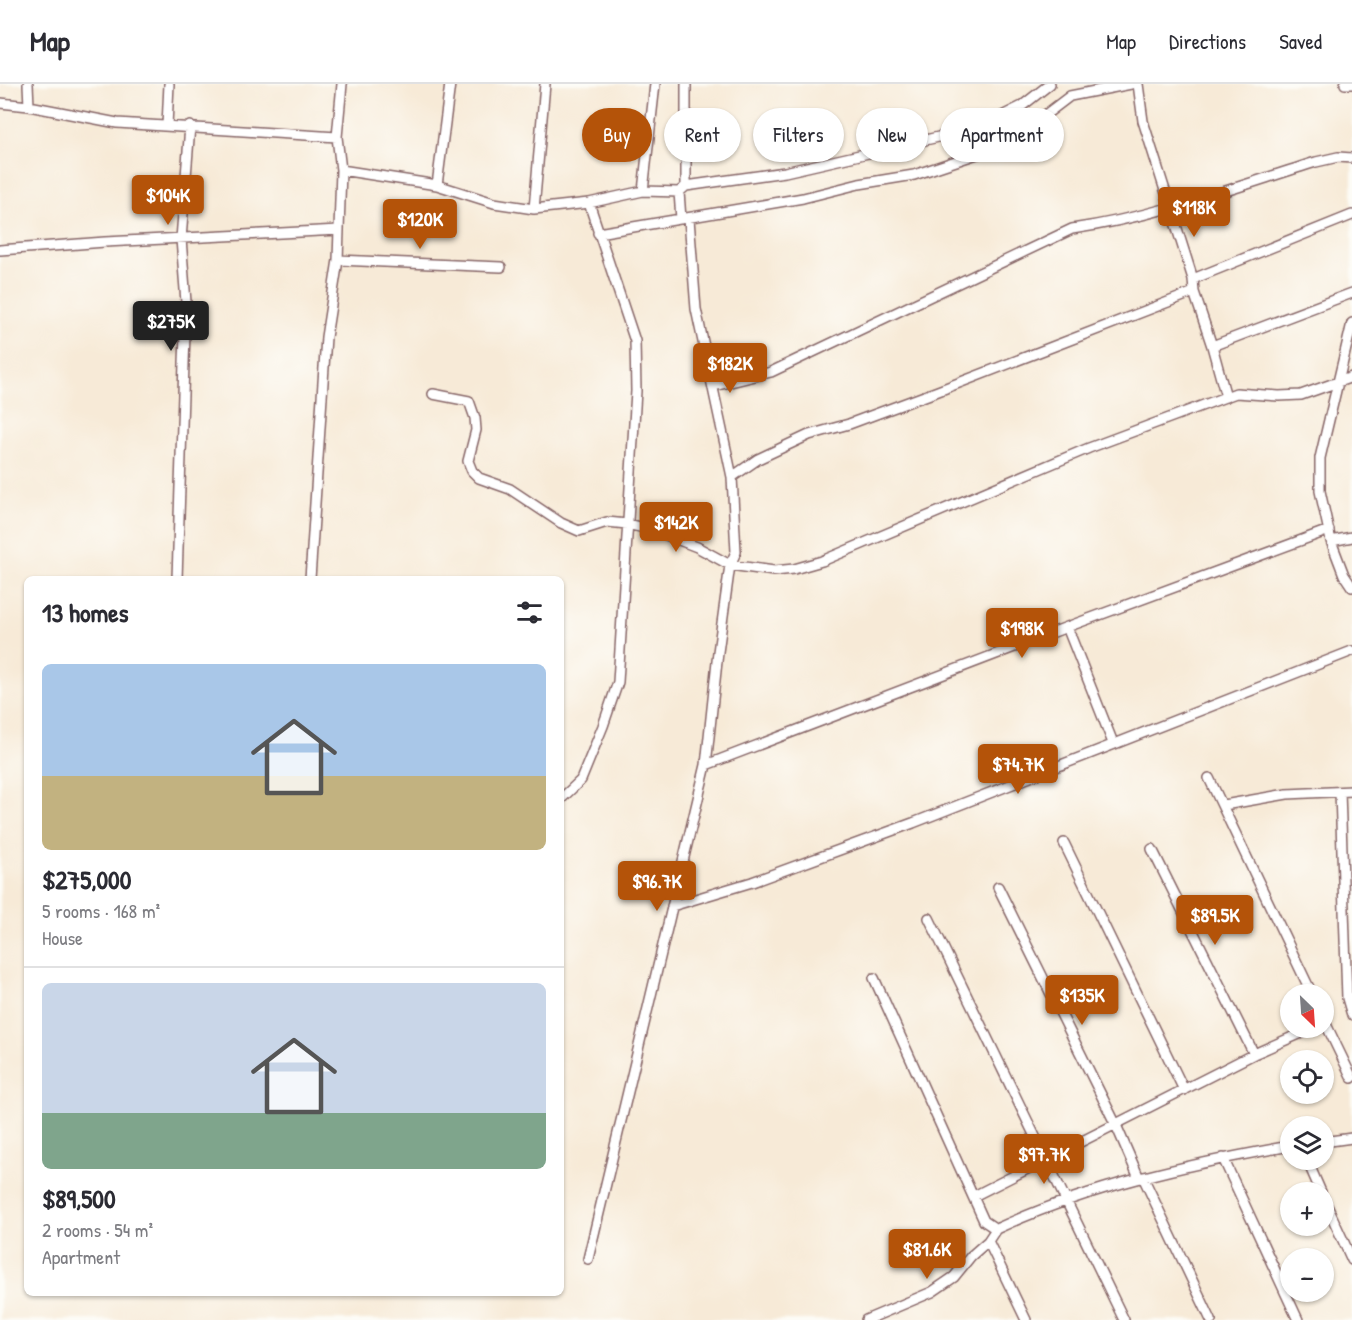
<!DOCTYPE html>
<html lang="en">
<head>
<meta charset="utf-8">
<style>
  body { margin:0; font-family:"Patrick Hand",sans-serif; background:#f7f7f7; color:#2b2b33; height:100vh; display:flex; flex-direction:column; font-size:22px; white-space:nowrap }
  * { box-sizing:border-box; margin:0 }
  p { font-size:20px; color:#7c7c81 }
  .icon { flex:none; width:33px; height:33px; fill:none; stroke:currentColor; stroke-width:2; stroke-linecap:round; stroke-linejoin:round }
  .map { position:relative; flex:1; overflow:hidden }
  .drawer { position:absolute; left:24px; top:492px; width:540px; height:720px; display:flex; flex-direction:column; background:#fff; border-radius:9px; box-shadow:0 2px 4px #0004 }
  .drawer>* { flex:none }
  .top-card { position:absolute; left:582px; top:24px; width:570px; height:54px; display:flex; gap:12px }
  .needle { width:39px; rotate:155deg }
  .fabs { position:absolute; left:1280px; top:900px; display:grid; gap:12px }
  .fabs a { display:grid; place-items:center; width:54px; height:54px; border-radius:50%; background:#fff; box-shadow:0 2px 4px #0004; font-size:30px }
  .price { position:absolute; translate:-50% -51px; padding:0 14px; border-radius:6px; background:#b45309; color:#fff; font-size:20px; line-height:39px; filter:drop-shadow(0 2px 3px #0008) }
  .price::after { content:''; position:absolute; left:50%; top:36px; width:18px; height:14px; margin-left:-9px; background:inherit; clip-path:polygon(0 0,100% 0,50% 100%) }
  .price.current { background:#222; color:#fff }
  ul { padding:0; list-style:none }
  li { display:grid; align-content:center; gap:12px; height:318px; padding:0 18px }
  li+li { border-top:2px solid #e1e1e2 }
  li span { display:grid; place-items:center; height:186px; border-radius:9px; color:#555 }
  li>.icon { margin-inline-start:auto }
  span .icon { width:108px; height:108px; fill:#fffc; stroke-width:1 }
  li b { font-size:26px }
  h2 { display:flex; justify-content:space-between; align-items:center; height:72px; padding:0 18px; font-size:26px }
  .chip { padding:0 21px; border-radius:27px; background:#fff; box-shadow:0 2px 4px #0004; font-size:21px; line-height:54px }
  .chip.current { background:#b45309; color:#fff }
  header { display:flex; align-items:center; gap:36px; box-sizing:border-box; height:84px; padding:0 30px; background:#fff; border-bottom:2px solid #e1e1e2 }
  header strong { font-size:28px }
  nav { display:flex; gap:33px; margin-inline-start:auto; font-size:21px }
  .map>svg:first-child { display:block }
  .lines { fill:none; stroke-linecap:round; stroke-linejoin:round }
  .minor-casing { stroke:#876667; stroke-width:12 }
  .minor { stroke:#fff; stroke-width:9 }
</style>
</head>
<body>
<header>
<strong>Map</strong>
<nav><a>Map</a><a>Directions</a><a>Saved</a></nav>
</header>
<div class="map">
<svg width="1352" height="1236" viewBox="0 0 1352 1236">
  <rect width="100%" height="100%" fill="#fdfcf7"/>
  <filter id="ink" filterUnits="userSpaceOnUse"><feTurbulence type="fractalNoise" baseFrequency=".0167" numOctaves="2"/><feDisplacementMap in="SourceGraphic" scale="12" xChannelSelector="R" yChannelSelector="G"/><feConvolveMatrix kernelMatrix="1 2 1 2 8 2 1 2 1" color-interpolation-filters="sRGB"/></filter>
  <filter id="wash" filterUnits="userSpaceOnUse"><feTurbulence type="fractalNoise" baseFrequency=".008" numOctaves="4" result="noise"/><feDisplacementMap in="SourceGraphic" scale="24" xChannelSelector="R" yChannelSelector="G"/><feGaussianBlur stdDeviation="1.35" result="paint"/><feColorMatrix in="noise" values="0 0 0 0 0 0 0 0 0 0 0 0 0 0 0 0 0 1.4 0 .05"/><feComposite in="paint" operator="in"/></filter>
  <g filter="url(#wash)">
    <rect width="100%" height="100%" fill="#f7ead7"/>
  </g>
  <g filter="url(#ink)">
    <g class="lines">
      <defs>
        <path id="minor" d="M28,0L29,22
          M686,0V102
          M1138,0L1143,37L1193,195L1194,208L1212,262L1226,313
          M1345,0H1352
          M0,19L29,22L117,39L337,53
          M167,42L169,0
          M341,86L437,101L494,119L534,125L589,119L643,107L679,108L686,102L785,88L978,44L1022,22L1050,0
          M437,101L450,0
          M643,107L655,0
          M679,108L681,135
          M534,125L545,0
          M598,149L803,114L859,100L914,91L1007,60L1070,12L1131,0
          M0,166L105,158L339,146
          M338,176L501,183
          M1193,195L1352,131
          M1352,239L1320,374V407L1331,457L1344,491L1352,503
          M1212,262L1352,209
          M714,302L771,288L1072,145C1155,133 1236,103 1316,78L1338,73L1352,74
          M433,310L469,317L475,334L476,346L468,377L472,387L479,394L510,405L561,439L579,447L607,438L627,440L653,446L697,463L730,481L774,487L794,485L822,477L1089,364L1236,309L1279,312L1301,311L1352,293
          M732,393L758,375L809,351L849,340L938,307L1194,208
          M1331,457L1352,453
          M177,495L186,218L181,155L190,42
          M310,495L326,253L338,176L341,86L337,53L342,0
          M1067,543L1113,659
          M706,681L1067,543L1329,446
          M1209,694L1312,910
          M1340,708L1347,914L1352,931
          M561,715L581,696L603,642L618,598L636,307L635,257L589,119
          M1224,721L1287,710L1352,707
          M1064,759L1184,1006
          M1152,765L1254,970
          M998,803L1116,1041L1139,1094
          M672,822L752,798L913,739L1352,567
          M929,834L1124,1236
          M874,894L984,1137L996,1145L988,1157L1026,1236
          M1323,934L1352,994
          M1323,1058L1352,1054
          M1223,1074L1298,1236
          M1307,1076L1321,1108
          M1143,1093L1211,1236
          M974,1112L1254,970L1313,944
          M1323,1113L1352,1176
          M996,1145C1089,1102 1189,1080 1290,1062
          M588,1175L706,681L718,568L730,481L736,468L732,393L696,225L689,135
          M866,1236L932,1208L954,1193L971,1172L988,1157"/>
      </defs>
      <!-- minor casing -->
      <use href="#minor" class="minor-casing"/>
      <!-- minor -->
      <use href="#minor" class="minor"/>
    </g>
  </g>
</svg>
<div class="fabs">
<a><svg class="needle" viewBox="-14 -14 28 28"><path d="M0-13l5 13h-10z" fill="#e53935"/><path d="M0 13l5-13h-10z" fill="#7c7c81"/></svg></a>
<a><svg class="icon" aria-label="locate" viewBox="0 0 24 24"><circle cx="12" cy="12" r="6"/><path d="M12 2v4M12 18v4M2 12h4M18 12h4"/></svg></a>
<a><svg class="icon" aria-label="layers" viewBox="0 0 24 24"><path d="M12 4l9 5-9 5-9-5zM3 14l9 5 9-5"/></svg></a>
<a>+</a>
<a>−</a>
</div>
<b class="price" style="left:168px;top:142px">$104K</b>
<b class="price" style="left:1194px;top:154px">$118K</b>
<b class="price" style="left:420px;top:166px">$120K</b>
<b class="price current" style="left:171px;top:268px">$275K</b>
<b class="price" style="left:730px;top:310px">$182K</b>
<b class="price" style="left:676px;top:469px">$142K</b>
<b class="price" style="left:1022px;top:575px">$198K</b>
<b class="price" style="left:1018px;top:711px">$74.7K</b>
<b class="price" style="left:657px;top:828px">$96.7K</b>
<b class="price" style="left:1215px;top:862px">$89.5K</b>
<b class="price" style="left:1082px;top:942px">$135K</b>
<b class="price" style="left:1044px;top:1101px">$97.7K</b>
<b class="price" style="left:927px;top:1196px">$81.6K</b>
<div class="top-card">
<a class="chip current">Buy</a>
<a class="chip">Rent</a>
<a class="chip">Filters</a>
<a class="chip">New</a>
<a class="chip">Apartment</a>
</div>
<section class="drawer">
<h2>13 homes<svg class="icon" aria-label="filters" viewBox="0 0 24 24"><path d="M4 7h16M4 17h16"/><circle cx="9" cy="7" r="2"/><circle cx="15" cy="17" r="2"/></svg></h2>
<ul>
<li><span style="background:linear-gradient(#a9c7e8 60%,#c2b280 0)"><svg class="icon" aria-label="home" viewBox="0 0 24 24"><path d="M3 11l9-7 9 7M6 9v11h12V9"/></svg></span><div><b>$275,000</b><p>5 rooms · 168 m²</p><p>House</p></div></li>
<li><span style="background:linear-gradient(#c9d6e8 70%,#7fa58c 0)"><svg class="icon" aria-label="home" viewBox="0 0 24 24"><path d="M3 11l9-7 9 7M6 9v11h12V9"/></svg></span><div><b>$89,500</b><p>2 rooms · 54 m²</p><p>Apartment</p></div></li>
</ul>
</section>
</div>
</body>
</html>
